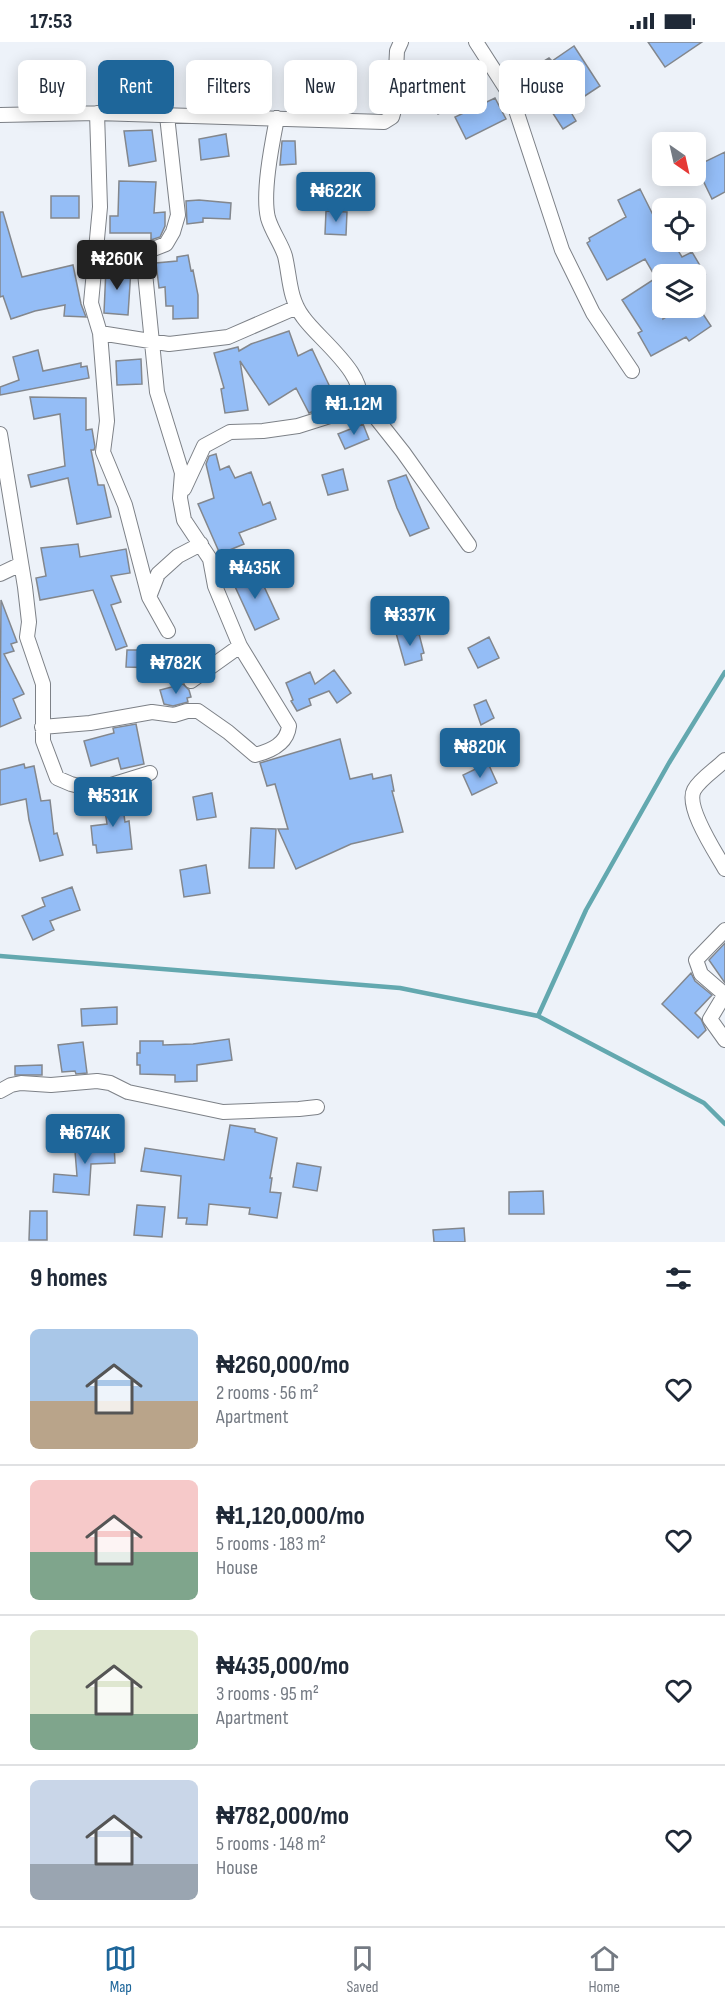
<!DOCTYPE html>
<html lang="en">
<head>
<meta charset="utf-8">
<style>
  body { margin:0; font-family:"Sofia Sans Condensed",sans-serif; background:#f2f2f3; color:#1f2937; height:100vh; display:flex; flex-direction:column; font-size:22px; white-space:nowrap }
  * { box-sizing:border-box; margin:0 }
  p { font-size:20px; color:#747a83 }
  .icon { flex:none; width:33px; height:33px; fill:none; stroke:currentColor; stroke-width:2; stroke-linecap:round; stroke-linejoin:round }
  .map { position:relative; height:1200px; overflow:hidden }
  .drawer { display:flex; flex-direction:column; background:#fff; flex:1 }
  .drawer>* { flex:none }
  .hud { position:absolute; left:18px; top:18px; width:690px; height:54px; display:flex; gap:12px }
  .needle { width:39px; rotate:146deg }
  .fabs { position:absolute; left:652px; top:90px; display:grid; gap:12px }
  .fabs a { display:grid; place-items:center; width:54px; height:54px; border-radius:9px; background:#fff; box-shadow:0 3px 15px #0003; font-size:30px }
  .price { position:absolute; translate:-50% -51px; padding:0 14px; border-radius:6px; background:#1e669a; color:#fff; font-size:20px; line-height:39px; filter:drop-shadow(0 2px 3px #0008) }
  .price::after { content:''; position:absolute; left:50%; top:36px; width:18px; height:14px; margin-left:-9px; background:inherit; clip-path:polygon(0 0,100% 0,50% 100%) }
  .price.selected { background:#222; color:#fff }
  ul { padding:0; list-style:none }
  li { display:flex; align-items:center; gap:18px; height:150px; padding:0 30px }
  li+li { border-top:2px solid #e0e1e3 }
  li span { display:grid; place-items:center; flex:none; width:168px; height:120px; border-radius:9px; color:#555 }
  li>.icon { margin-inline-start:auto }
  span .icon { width:72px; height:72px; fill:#fffc; stroke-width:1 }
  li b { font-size:26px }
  h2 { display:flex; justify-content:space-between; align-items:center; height:72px; padding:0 30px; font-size:26px }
  .chip { padding:0 21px; border-radius:9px; background:#fff; box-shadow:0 3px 15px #0003; font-size:21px; line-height:54px }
  .chip.selected { background:#1e669a; color:#fff }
  .status { display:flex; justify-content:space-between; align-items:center; height:42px; padding:0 30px; background:#fff; direction:ltr }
  .status svg { height:16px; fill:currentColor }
  .tabs { display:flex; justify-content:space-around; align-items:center; height:84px; border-top:2px solid #e0e1e3; background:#fff; font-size:16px; color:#747a83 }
  .tabs a { display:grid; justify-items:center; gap:3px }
  .tabs .selected { color:#1e669a }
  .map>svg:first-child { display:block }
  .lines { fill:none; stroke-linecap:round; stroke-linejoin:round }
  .stream { stroke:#63a8af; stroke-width:4.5 }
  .building { fill:#94bdf6; stroke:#83878d; stroke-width:1.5 }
  .minor-casing { stroke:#7d8187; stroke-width:16 }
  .minor { stroke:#fff; stroke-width:14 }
</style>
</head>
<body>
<div class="status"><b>17:53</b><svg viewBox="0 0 49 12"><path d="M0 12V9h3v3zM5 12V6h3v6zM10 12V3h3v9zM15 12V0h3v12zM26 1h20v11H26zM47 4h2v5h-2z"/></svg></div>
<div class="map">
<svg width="725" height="1200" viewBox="0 0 725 1200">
  <rect width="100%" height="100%" fill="#edf2f9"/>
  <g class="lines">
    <!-- stream -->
    <path class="stream" d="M0,914L400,946L538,974L704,1061L725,1082
      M538,974L586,868L669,721L725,630"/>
  </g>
  <!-- building -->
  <path class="building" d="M648,0H702L665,25Z
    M574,4L600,44L568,65L576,79L563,87L545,59L541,61L533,50L537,47L526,30L549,16L552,19Z
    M441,48L449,67L438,72L430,53Z
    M495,56L506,77L466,97L455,75Z
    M152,88L156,119L129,124L124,89Z
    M226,92L229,114L201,118L199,97Z
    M282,99H295L296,122L280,123Z
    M725,110V150L712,157L696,124Z
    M119,139L156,140L154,171L165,170V184L160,195L151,198V191H110V174H118Z
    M640,147L656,179H654L663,195V200H673L682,215L692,210L705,232H663V277L681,266H699L711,284L689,299L686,295L651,314L638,291L642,289L622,258L656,236L645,217L607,238L587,201L590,199L589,196L626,175L618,158Z
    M51,154H79V176H51Z
    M199,158L231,161L230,177L203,176V180L187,182L186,159Z
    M326,169L347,170L346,193L325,192Z
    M0,170H3L22,235L73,223L81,262L86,275L64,274L65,263L35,269L11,277L3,254L0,255Z
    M188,213L191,229L193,228L198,253V276L173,277V264H166L165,245L159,246L156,221L177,219V215Z
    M106,226L131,227L128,273L104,271Z
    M289,289L298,314L312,307L337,360L309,371L296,346L269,363L240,319L248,368L225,371L221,347L224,346L214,311L238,305L239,309L251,302Z
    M38,308L43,329L81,321V325L87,324L89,336L0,353V345L19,338L13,315Z
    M141,317L142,342L117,343L116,319Z
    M30,355L86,356V388L92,387L95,405L94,408H91L98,443H104L111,475L77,482L68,436L31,445L28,433L65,424L60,372L34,377Z
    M363,382L369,397L345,407L338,392Z
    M216,412L220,428L229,424L235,436L251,430L263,463L270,460L276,477L239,491L244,502L220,512L198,462L214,456L206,422L209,414Z
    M343,427L348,448L328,453L322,433Z
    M406,433L429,486L410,494L397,466L388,439Z
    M78,502L80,515L126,507L130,531L111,534L121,560L111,563L127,604L116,608L93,548L40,558L36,536L46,534L41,506Z
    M256,527L279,577L255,588L232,538Z
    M1,558L17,600L11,602L14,609L4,612L24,652L13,657L21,676L0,685Z
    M411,587L413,594L419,592L424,611L421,612L422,618L405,623L396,591Z
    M489,595L499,616L478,626L468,606Z
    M127,608H159V626L126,625Z
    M334,628L351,651L337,661L329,649L309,657L311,663L297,669L291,659L293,658L286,641L310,630L315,642Z
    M183,642L189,648L191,655L187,656L188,660L173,664L164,662L160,648Z
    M486,658L494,676L481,683L474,663Z
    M136,682L144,722L121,727L118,716L91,724L84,699L114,691L113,686Z
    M340,697L350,737L372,732L373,737L391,733L394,749H392L403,790L351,802L296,827L278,787H288L275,742L267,744L260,721Z
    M488,721L497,741L472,753L463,733Z
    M24,722L25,726L34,724L41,759L50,758L54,792L57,791L63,813L40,819L29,778L26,757L0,763V728Z
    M212,751L216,775L197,778L193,755Z
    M121,752L125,780L129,779L132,807L97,811L96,803H93L91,784L107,782L103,755Z
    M251,786L276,787L274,826H249Z
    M206,823L210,851L184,855L180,828Z
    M72,845L80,868L50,879L54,888L33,898L22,874L45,864L42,856Z
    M725,901V941L709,918Z
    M691,931L695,939L712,953L695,971L701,977L706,988L698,996L662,962Z
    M117,965V982L82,984L81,967Z
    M229,997L232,1018L197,1023V1039L175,1040V1033L140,1032V1023H137V1011H140V999H163V1003L193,1002Z
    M83,1000L87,1031L76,1032L75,1029L62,1030L58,1003Z
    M42,1023V1033H15V1024Z
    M230,1083L255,1087V1090L277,1096L270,1136H272L270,1150L281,1151L277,1176L249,1172L250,1166L209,1162L207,1183L186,1182L187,1176H178L181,1134L141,1129L145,1106L224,1118Z
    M110,1095V1102L114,1101L115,1121L91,1122L89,1153L53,1150L54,1132L77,1134L74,1097Z
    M297,1121L321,1125L317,1149L293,1145Z
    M543,1149L544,1172H509V1150Z
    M137,1163L165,1165L162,1195L134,1193Z
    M30,1169H47V1198H29Z
    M464,1186L465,1200H434L433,1188Z"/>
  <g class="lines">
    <defs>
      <path id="minor" d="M476,0L512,56L562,208L593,271L632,329
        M97,71L100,165L91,261L100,291L107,379L103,410L125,463L149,555
        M0,73L97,71L384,80L392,75L394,68L397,9L401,0
        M94,215L143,211L166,202L173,190L178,173L167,74
        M100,291L169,302L228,295L297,265
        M361,357L403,410L469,503
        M0,392L25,545L29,580L27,595L43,642V699L57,736L71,742L95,748L150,731
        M184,447L204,404L230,390L263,389L298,384L358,365C371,334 318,297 303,275C289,257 290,235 285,214C281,201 272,190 268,176C262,151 272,102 277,76
        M0,532L21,522
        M168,589L149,555L158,532L178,514L201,502
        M191,639L240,604
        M42,685L90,681L152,670L174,673L187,669H198L228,690L255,713C271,709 287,702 289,684L240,604L215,544L210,517L184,478L180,456L182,431L157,350L143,211
        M725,718C716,727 700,737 694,748C685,765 716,811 725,827
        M725,888L696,918L701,932L723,951L722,957L710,977L725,998
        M0,1049L11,1043L21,1041L51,1043L97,1039L110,1041L128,1050L223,1070L299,1067L317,1065"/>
    </defs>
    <!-- minor casing -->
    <use href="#minor" class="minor-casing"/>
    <!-- minor -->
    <use href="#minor" class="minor"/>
  </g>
</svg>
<div class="fabs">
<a><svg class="needle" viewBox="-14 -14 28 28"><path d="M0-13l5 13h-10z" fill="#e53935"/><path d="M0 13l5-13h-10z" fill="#747a83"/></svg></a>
<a><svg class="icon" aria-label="locate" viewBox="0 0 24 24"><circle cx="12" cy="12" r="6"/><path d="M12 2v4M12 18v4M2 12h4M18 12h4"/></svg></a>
<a><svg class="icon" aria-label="layers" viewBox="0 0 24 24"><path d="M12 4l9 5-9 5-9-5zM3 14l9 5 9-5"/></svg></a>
</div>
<b class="price" style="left:336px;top:181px">₦622K</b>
<b class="price selected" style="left:117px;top:249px">₦260K</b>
<b class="price" style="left:354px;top:394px">₦1.12M</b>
<b class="price" style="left:255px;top:558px">₦435K</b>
<b class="price" style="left:410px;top:605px">₦337K</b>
<b class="price" style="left:176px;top:653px">₦782K</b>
<b class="price" style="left:480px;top:737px">₦820K</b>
<b class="price" style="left:113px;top:786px">₦531K</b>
<b class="price" style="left:85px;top:1123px">₦674K</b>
<div class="hud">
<a class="chip">Buy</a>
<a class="chip selected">Rent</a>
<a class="chip">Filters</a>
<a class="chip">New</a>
<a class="chip">Apartment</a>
<a class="chip">House</a>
</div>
</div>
<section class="drawer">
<h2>9 homes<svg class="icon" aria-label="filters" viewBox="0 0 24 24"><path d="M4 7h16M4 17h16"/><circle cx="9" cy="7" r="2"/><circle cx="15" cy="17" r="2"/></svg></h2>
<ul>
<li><span style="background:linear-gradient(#a9c7e8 60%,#b9a48a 0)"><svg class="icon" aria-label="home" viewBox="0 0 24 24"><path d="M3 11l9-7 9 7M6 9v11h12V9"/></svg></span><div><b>₦260,000/mo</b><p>2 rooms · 56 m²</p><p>Apartment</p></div><svg class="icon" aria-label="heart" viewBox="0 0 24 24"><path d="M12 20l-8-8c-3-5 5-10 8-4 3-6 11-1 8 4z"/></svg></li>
<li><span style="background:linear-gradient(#f6c9c9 60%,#7fa58c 0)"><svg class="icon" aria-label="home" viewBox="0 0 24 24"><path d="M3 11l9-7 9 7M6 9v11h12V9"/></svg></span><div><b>₦1,120,000/mo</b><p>5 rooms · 183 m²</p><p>House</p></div><svg class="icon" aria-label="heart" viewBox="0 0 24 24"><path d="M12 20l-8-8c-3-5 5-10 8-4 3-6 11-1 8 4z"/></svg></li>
<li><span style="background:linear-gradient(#dfe7d0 70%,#7fa58c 0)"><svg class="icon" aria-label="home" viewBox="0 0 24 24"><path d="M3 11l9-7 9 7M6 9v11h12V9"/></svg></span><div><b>₦435,000/mo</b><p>3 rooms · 95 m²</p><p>Apartment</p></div><svg class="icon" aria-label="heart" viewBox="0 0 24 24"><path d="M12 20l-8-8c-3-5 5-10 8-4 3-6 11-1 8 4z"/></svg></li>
<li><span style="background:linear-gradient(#c9d6e8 70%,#9aa5b1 0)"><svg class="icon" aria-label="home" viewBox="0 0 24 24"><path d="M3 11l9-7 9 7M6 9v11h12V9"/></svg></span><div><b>₦782,000/mo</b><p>5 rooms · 148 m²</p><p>House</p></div><svg class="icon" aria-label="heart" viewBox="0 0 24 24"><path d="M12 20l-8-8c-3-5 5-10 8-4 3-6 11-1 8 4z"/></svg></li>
</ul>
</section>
<nav class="tabs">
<a class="selected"><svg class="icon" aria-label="map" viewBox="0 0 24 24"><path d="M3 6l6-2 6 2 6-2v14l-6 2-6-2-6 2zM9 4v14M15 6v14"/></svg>Map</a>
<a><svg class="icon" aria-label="saved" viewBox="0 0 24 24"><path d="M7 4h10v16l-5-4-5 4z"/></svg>Saved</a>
<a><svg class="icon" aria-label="home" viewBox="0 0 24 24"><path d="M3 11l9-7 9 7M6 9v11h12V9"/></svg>Home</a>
</nav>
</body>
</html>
